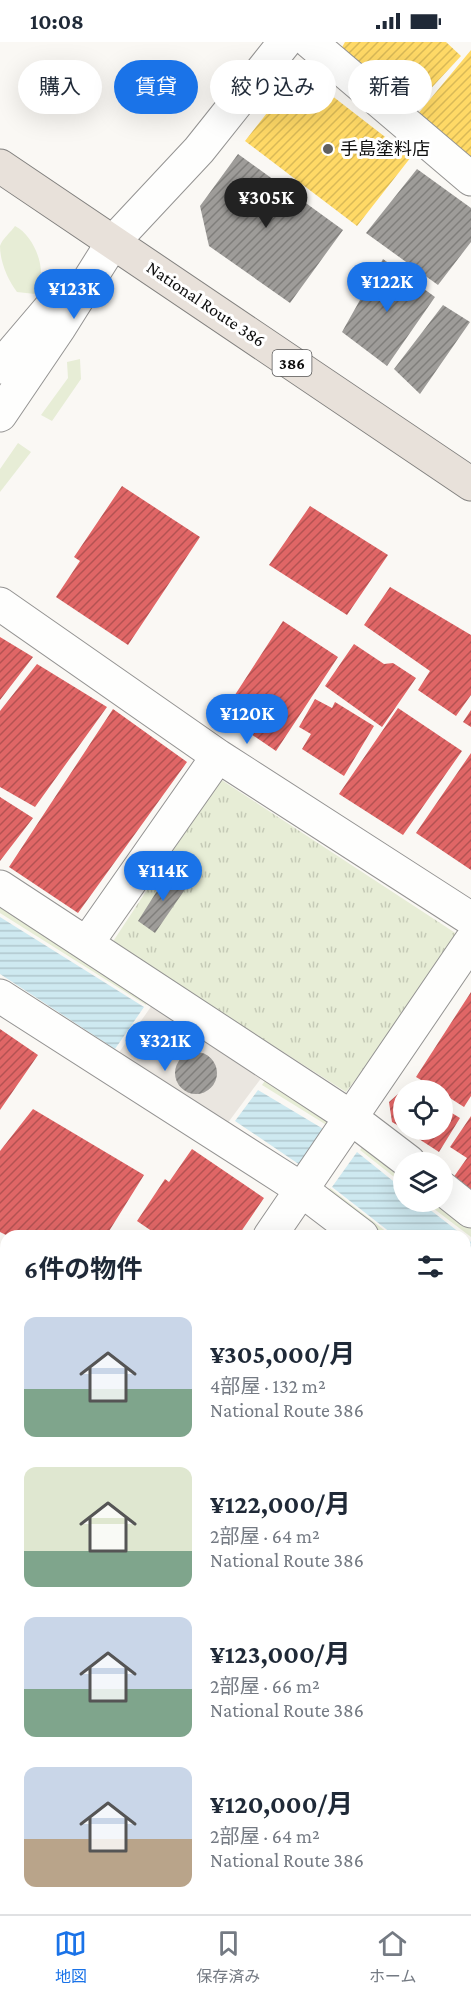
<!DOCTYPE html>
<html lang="ja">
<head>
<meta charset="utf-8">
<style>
  body { margin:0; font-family:"Crimson Pro","Noto Sans JP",serif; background:#f6f6f7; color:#1f2937; height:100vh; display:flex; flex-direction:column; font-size:22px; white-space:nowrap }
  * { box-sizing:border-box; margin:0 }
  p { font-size:20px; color:#747a83 }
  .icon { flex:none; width:33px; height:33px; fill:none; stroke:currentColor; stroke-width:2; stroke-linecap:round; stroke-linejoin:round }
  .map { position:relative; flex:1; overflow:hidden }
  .drawer { position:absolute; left:0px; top:1188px; width:471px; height:684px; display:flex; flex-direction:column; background:#fff; border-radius:18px 18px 0 0; box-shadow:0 6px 24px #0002 }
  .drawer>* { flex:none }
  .guide { position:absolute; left:18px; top:18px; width:435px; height:54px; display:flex; gap:12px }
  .controls { position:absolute; left:393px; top:1038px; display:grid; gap:12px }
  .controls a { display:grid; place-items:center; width:60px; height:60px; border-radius:50%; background:#fff; box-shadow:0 6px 24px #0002; font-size:30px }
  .price { position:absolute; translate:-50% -51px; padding:0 14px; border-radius:21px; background:#1a73e8; color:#fff; font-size:20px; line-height:39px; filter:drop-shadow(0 2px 3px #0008) }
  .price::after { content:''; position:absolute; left:50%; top:36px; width:18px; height:14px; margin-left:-9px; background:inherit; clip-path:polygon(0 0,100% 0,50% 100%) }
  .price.selected { background:#222; color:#fff }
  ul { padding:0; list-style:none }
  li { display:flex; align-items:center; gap:18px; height:150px; padding:0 24px }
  li span { display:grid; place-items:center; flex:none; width:168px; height:120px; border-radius:12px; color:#555 }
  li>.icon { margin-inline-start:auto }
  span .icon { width:72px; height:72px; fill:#fffc; stroke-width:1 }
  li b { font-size:26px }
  h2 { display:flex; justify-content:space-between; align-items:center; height:72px; padding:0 24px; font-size:26px }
  .pill { padding:0 21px; border-radius:27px; background:#fff; box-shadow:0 6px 24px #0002; font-size:21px; line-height:54px }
  .pill.selected { background:#1a73e8; color:#fff }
  .status { display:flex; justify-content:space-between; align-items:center; height:42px; padding:0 30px; background:#fff; direction:ltr }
  .status svg { height:16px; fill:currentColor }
  .menu { display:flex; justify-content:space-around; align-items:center; height:84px; border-top:2px solid #e0e1e3; background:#fff; font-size:16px; color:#747a83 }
  .menu a { display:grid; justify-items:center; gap:3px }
  .menu .selected { color:#1a73e8 }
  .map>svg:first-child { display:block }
  .grass { fill:#e7edd6 }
  .park { fill:url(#park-tufts) }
  .plaza { fill:#eae6e0 }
  .water { fill:url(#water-rules) }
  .homes { fill:url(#homes-hatch) }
  .shops { fill:url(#shops-hatch) }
  .health { fill:url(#health-hatch) }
  .building { fill:url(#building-hatch) }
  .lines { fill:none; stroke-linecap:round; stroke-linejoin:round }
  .minor-casing { stroke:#949392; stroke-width:35 }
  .tertiary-casing { stroke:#949392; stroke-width:35 }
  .trunk-casing { stroke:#82817f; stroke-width:35 }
  .path { stroke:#b8b7b7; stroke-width:4; stroke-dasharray:6 3; stroke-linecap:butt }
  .minor { stroke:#fefefd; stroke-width:33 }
  .tertiary { stroke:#fefefd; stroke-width:33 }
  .trunk { stroke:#e8e1da; stroke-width:33 }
  .poi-dot { fill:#61605e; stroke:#fff; stroke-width:2 }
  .labels { text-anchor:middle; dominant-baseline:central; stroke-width:6; stroke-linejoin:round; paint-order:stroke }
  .shield { fill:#fff; stroke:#565656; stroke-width:1.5 }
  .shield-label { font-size:16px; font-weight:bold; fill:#0e0e0e }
  .poi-label { font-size:18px; fill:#0e0e0e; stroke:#fff; text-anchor:start }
  .street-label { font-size:18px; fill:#0e0e0e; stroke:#fff }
</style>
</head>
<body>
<div class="status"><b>10:08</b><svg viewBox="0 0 49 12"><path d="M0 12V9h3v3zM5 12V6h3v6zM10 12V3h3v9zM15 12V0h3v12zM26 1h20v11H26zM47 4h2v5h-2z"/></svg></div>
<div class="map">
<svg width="471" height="1872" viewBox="0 0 471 1872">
  <defs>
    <pattern id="park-tufts" width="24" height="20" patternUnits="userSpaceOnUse" patternTransform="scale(1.5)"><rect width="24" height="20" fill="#e7edd6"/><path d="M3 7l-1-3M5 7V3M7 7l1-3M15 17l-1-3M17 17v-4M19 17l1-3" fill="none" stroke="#c5cab6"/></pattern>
    <pattern id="water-rules" width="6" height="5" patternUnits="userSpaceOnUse" patternTransform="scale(1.5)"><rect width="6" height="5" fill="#cee9f0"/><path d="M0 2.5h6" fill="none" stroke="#b0c7cd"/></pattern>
    <pattern id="homes-hatch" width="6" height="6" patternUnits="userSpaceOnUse" patternTransform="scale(1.5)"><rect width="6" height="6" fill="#ffd966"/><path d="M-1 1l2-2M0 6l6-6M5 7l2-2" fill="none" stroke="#d9b957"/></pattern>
    <pattern id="shops-hatch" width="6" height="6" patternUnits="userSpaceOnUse" patternTransform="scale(1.5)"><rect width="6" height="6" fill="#e06666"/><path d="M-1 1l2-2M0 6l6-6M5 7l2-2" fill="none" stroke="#b45252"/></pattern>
    <pattern id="health-hatch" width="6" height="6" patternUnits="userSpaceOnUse" patternTransform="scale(1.5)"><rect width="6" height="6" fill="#f6b26b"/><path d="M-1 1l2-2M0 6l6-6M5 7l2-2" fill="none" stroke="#d2985c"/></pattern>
    <pattern id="building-hatch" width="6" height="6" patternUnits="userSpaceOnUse" patternTransform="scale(1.5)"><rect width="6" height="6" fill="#9e9c99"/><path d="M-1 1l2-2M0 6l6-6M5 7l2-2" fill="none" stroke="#7f7e7b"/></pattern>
  </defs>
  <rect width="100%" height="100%" fill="#faf8f4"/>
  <!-- grass -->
  <path class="grass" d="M15,184C31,192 42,216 41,234C41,240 37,247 35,252L17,250C8,238 0,220 0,204C2,197 11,190 15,184Z
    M80,317L81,337L52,379L41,373L68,336L67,320Z
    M18,401L31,410L0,450V427Z
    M0,855L153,954L146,963L0,871Z
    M271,1030L340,1077L333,1087L262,1043Z
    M369,1094L403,1121V1142L360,1108Z
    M330,1146L392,1194H367L320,1158Z
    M425,1160H442L471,1174V1195Z"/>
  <!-- park -->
  <path class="park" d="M220,737L463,896L346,1050L112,901Z"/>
  <!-- plaza -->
  <path class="plaza" d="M157,956L268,1027L221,1090L113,1019Z"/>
  <!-- water -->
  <path class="water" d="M0,875L144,965L115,1007L0,932Z
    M258,1048L330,1091L303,1125L235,1079Z
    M357,1110L403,1147L404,1160H420L464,1194H395L332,1145Z
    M465,1195L471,1200V1254L465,1249Z"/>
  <!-- homes -->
  <path class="homes" d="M345,0H446L461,14L410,69L340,9Z
    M471,8V116L417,73Z
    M300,29L411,115L357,184L245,99Z"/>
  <!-- shops -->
  <path class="shops" d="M122,444L200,495L128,603L56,555L80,519L74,515Z
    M310,464L388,513L347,573L269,523Z
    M390,545L471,593V653L456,674L418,648L430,629L364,583Z
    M283,579L338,615L276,709L242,686L252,672L231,659Z
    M0,595L33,615L0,658Z
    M354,602L384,622L393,621L416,636L382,685L325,644Z
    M37,622L107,665L35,765L0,745V669Z
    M315,657L332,666L335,660L374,684L344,734L302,707L311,692L299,685Z
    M398,666L462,709L403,793L339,752Z
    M113,667L187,720L78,871L9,825Z
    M471,668V685L463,680Z
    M471,711V828L416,791Z
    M0,755L33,776L0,819Z
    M471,950V1054L464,1065L442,1051V1048H438L416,1035Z
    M0,987L38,1013L0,1068Z
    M408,1043L417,1048H404V1087L392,1080L389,1060Z
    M442,1065L460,1076L439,1110L405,1088H442Z
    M33,1067L144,1133L106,1194H8L0,1190V1109Z
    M471,1074V1148L453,1136L467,1116L450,1105Z
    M192,1107L264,1156L238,1194H159L137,1179L165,1137L169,1140Z
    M471,1364V1385L465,1381V1374Z
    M465,1447L471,1450V1474L465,1471Z
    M465,1510L471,1514V1571L465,1580Z
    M6,1664V1735L0,1732V1673Z
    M465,1694L471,1696V1738L465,1753Z
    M6,1823V1866H68L65,1872H0V1837Z
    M85,1866H132L131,1872H84Z"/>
  <!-- health -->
  <path class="health" d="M0,1288L6,1292V1434L0,1430Z"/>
  <!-- building -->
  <path class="building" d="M238,112L343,188L290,261L209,204L200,164Z
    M417,127L471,166V200L438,243L366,191Z
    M383,217L435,255L387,324L342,290Z
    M443,263L470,280L420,352L394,327Z
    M169,830L188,843L155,891L138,879Z
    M175 1031a21 21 0 1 1 42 0a21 21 0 1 1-42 0Z"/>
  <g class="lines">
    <defs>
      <path id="minor" d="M310,0L471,137
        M113,200L199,108L285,0
        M0,562L218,714L471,877
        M0,845L346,1072L409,1120
        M87,901L218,714
        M0,954L295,1143L362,1194
        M442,1146L471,1169
        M270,1194L471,899
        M465,1274L471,1279
        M0,1465L6,1469
        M0,1609L6,1600
        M465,1656L471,1658
        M0,1774L6,1776
        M244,1866L259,1872"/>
      <path id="tertiary" d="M0,325L57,258
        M0,373L59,286L113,200"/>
      <path id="trunk" d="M0,124L471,442"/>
    </defs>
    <!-- minor casing -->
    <use href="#minor" class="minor-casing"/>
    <!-- tertiary casing -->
    <use href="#tertiary" class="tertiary-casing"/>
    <!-- trunk casing -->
    <use href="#trunk" class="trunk-casing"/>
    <!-- path -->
    <path class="path" d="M465,1799L471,1801"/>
    <!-- minor -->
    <use href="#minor" class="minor"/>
    <!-- tertiary -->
    <use href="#tertiary" class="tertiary"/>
    <!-- trunk -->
    <use href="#trunk" class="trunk"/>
  </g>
  <!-- markers -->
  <circle class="poi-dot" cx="328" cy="107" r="6"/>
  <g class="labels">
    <!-- shield labels -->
    <rect class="shield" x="272.5" y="308" width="39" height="26" rx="4.5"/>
    <g class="shield-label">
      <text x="292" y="321">386</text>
    </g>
    <!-- poi labels -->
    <g class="poi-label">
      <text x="340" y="107">手島塗料店</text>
    </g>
    <!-- street labels -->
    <g class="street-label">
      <text transform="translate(206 262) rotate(34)">National Route 386</text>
    </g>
  </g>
</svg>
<div class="controls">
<a><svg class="icon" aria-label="locate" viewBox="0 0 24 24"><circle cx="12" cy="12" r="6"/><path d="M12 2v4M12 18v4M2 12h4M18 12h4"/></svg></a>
<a><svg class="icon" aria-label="layers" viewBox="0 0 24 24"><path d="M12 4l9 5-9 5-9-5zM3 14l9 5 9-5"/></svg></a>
</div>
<b class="price selected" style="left:266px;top:187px">¥305K</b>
<b class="price" style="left:387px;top:271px">¥122K</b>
<b class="price" style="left:74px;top:278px">¥123K</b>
<b class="price" style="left:247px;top:703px">¥120K</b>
<b class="price" style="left:163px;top:860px">¥114K</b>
<b class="price" style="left:165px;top:1030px">¥321K</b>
<div class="guide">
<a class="pill">購入</a>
<a class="pill selected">賃貸</a>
<a class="pill">絞り込み</a>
<a class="pill">新着</a>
</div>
<section class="drawer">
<h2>6件の物件<svg class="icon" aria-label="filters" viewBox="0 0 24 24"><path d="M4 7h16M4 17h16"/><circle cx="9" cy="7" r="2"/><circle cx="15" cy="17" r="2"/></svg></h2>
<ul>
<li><span style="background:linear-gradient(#c9d6e8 60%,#7fa58c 0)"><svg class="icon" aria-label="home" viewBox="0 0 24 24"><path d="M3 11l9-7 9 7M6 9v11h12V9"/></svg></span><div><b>¥305,000/月</b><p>4部屋 · 132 m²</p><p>National Route 386</p></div></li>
<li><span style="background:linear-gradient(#dfe7d0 70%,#7fa58c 0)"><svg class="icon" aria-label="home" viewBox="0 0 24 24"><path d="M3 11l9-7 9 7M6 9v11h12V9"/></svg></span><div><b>¥122,000/月</b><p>2部屋 · 64 m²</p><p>National Route 386</p></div></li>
<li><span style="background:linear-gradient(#c9d6e8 60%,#7fa58c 0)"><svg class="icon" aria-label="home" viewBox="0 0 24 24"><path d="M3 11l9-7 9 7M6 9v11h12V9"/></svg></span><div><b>¥123,000/月</b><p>2部屋 · 66 m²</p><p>National Route 386</p></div></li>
<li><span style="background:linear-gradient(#c9d6e8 60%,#b9a48a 0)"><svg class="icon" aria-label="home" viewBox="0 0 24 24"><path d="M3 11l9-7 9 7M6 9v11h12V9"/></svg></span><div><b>¥120,000/月</b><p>2部屋 · 64 m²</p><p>National Route 386</p></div></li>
</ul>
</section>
</div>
<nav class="menu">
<a class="selected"><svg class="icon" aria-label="map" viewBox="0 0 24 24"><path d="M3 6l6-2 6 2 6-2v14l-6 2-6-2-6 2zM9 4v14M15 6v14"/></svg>地図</a>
<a><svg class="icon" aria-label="saved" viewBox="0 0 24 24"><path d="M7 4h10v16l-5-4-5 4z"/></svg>保存済み</a>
<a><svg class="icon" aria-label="home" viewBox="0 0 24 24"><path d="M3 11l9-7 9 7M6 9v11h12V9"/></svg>ホーム</a>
</nav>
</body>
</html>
